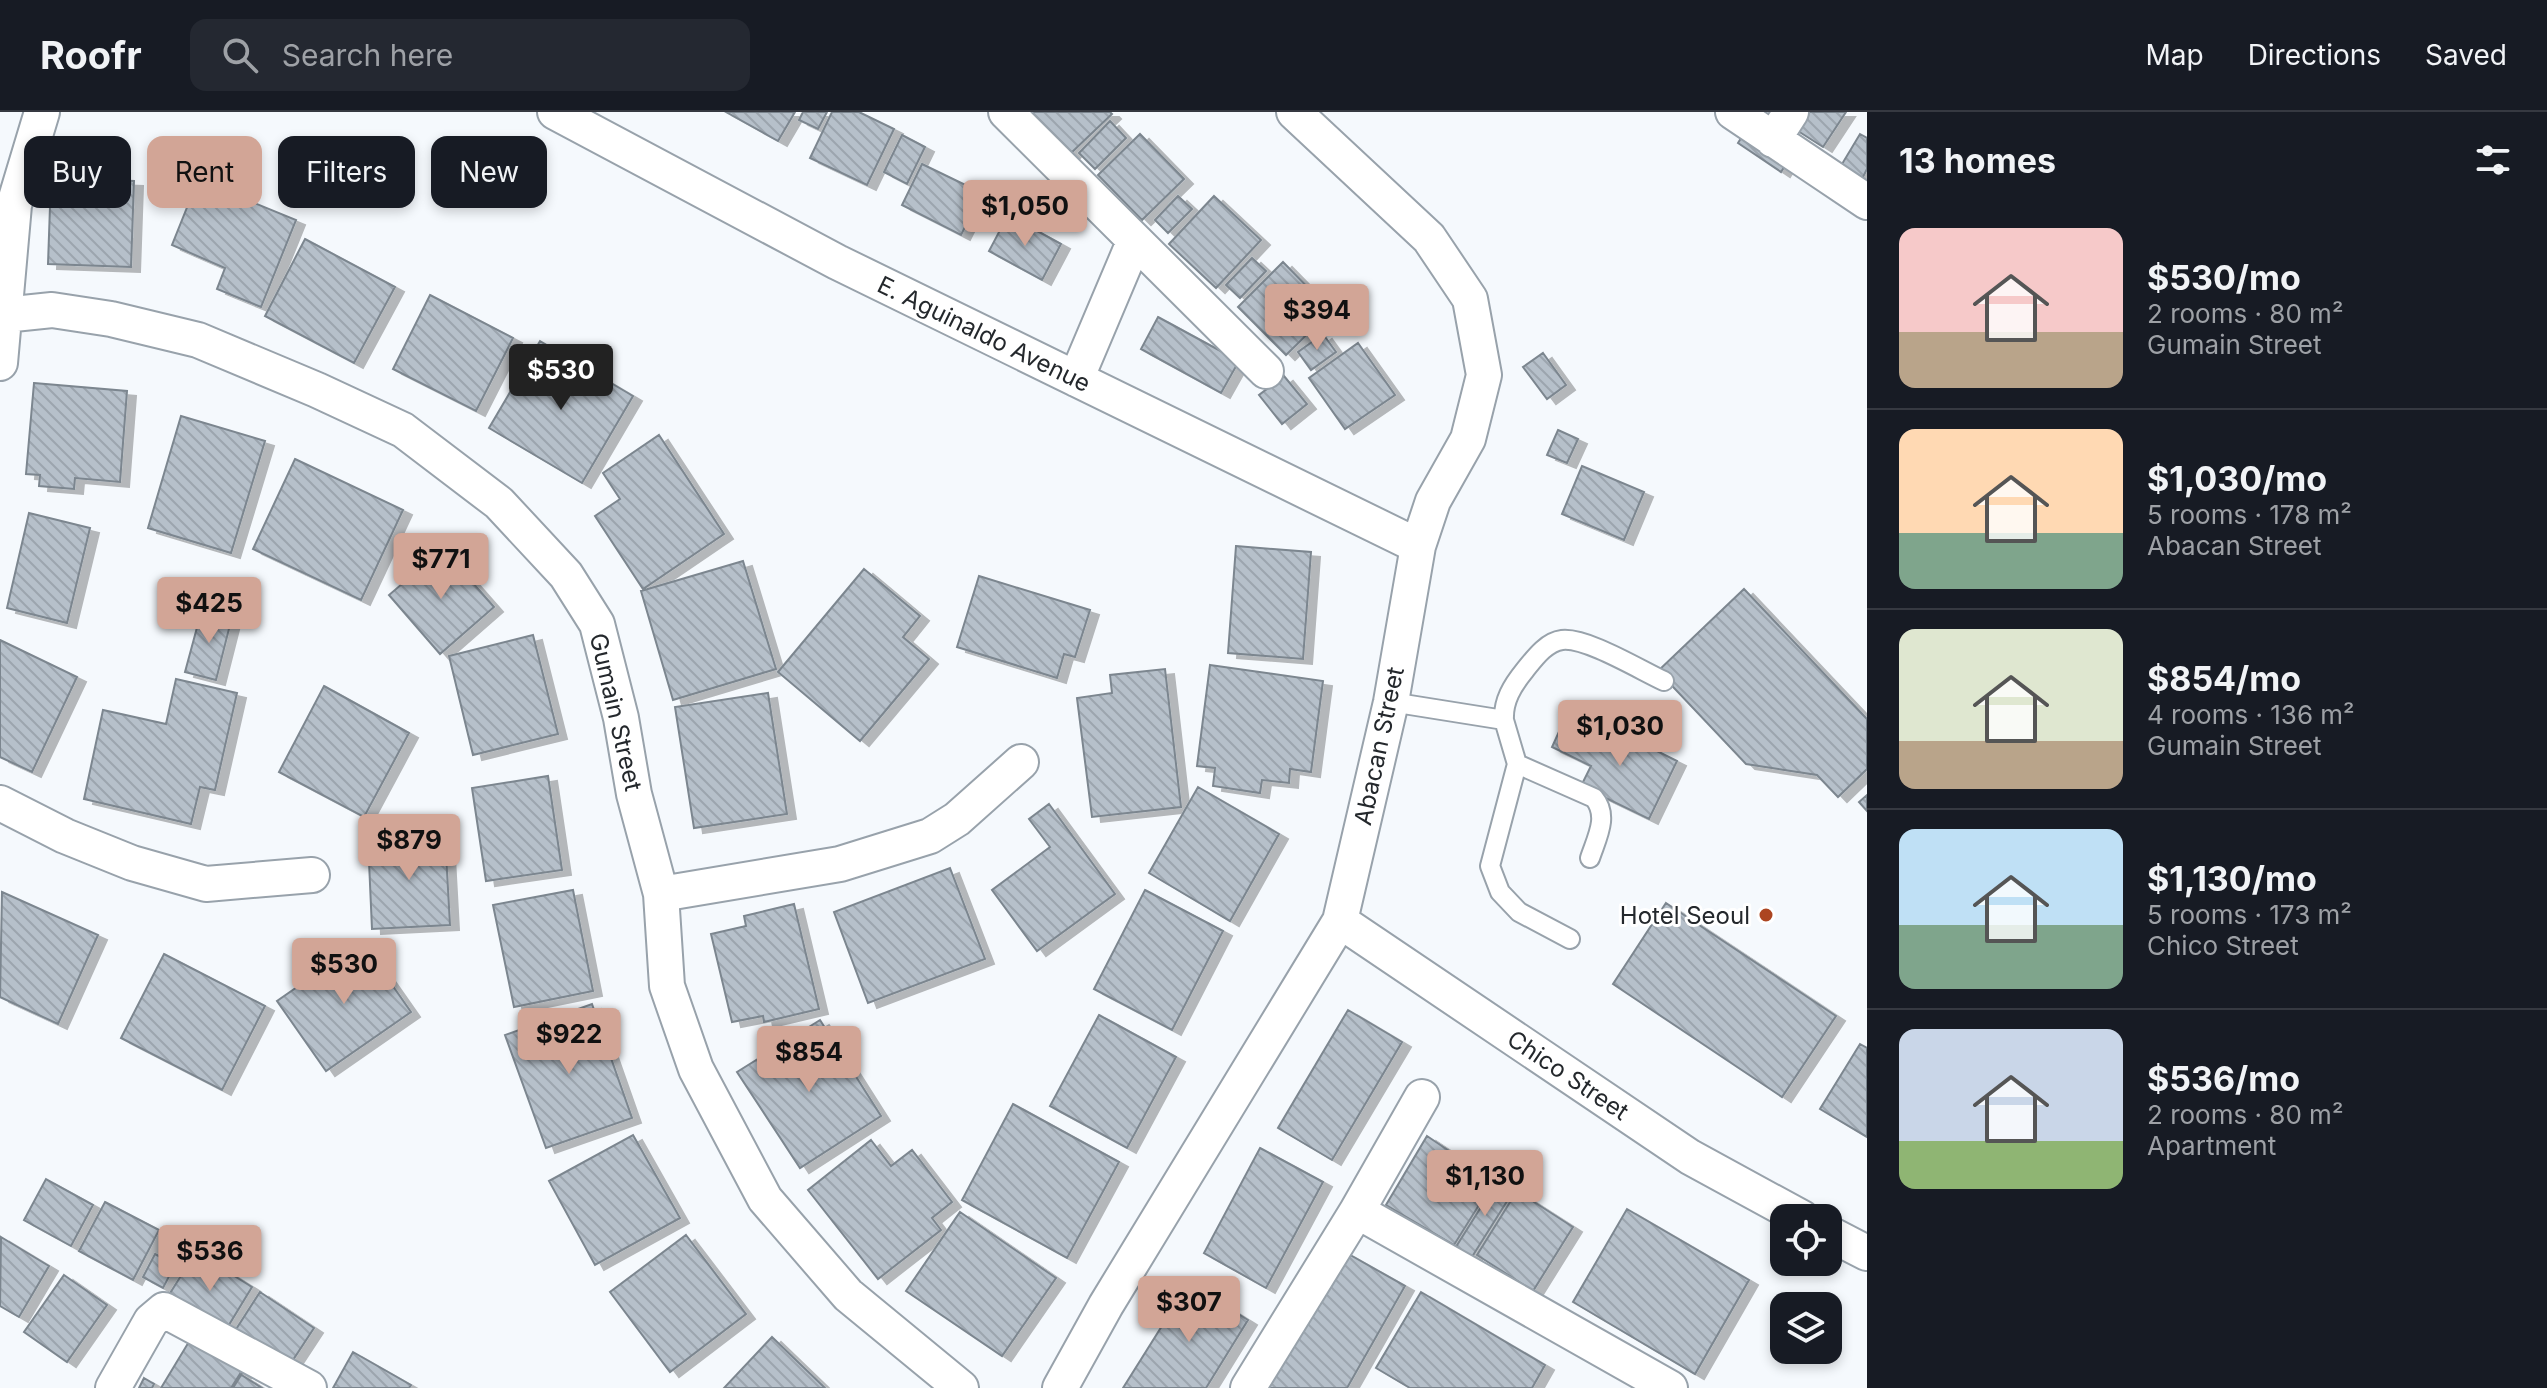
<!DOCTYPE html>
<html lang="en">
<head>
<meta charset="utf-8">
<style>
  body { margin:0; font-family:Inter,sans-serif; background:#242831; color:#f1f3f6; height:100vh; display:flex; flex-direction:column; font-size:30px; white-space:nowrap }
  * { box-sizing:border-box; margin:0 }
  p { font-size:26px; color:#9ea1a6 }
  .icon { flex:none; width:44px; height:44px; fill:none; stroke:currentColor; stroke-width:2; stroke-linecap:round; stroke-linejoin:round }
  .map { position:relative; flex:1; overflow:hidden }
  .panel { display:flex; flex-direction:column; background:#171b24; width:680px }
  .panel>* { flex:none }
  .top-card { position:absolute; left:24px; top:24px; width:760px; height:72px; display:flex; gap:16px }
  .buttons { position:absolute; left:1770px; top:1092px; display:grid; gap:16px }
  .buttons a { display:grid; place-items:center; width:72px; height:72px; border-radius:16px; background:#171b24; box-shadow:0 4px 12px #0003; font-size:40px }
  .price { position:absolute; translate:-50% -68px; padding:0 18px; border-radius:8px; background:#d2a596; color:#111; font-size:26px; line-height:52px; filter:drop-shadow(0 2px 4px #0008) }
  .price::after { content:''; position:absolute; left:50%; top:48px; width:24px; height:18px; margin-left:-12px; background:inherit; clip-path:polygon(0 0,100% 0,50% 100%) }
  .price.active { background:#222; color:#fff }
  ul { padding:0; list-style:none }
  li { display:flex; align-items:center; gap:24px; height:200px; padding:0 32px }
  li+li { border-top:2px solid #363941 }
  li span { display:grid; place-items:center; flex:none; width:224px; height:160px; border-radius:16px; color:#555 }
  li>.icon { margin-inline-start:auto }
  span .icon { width:96px; height:96px; fill:#fffc; stroke-width:1 }
  li b { font-size:34px }
  h2 { display:flex; justify-content:space-between; align-items:center; height:96px; padding:0 32px; font-size:34px }
  .chip { padding:0 28px; border-radius:16px; background:#171b24; box-shadow:0 4px 12px #0003; font-size:28px; line-height:72px }
  .chip.active { background:#d2a596; color:#111 }
  header { display:flex; align-items:center; gap:48px; box-sizing:border-box; height:112px; padding:0 40px; background:#171b24; border-bottom:2px solid #363941 }
  header strong { font-size:38px }
  nav { display:flex; gap:44px; margin-inline-start:auto; font-size:28px }
  .search { width:560px; height:72px; background:#242831; display:flex; align-items:center; gap:20px; box-sizing:border-box; padding:0 28px; border-radius:16px; color:#9ea1a6; font-size:30px }
  main { display:flex; flex:1; min-height:0 }
  .map>svg:first-child { display:block }
  .building { fill:url(#building-back-hatch); stroke:#7c868f; stroke-width:2; filter:url(#shadow) }
  .lines { fill:none; stroke-linecap:round; stroke-linejoin:round }
  .service-casing { stroke:#98a2ab; stroke-width:22 }
  .minor-casing { stroke:#98a2ab; stroke-width:38 }
  .service { stroke:#fff; stroke-width:18 }
  .minor { stroke:#fff; stroke-width:34 }
  .poi-dot { fill:#ac4521; stroke:#fff; stroke-width:3 }
  .labels { text-anchor:middle; dominant-baseline:central; stroke-width:6; stroke-linejoin:round; paint-order:stroke }
  .street-label { font-size:24px; fill:#24282c; stroke:#fff }
  .poi-label { font-size:24px; fill:#24282c; stroke:#fff; text-anchor:end }
</style>
</head>
<body>
<header>
<strong>Roofr</strong>
<div class="search"><svg class="icon" aria-label="search" viewBox="0 0 24 24"><circle cx="10" cy="10" r="6"/><path d="M15 15l6 6"/></svg>Search here</div>
<nav><a>Map</a><a>Directions</a><a>Saved</a></nav>
</header>
<main>
<div class="map">
<svg width="1867" height="1276" viewBox="0 0 1867 1276">
  <defs>
    <pattern id="building-back-hatch" width="6" height="6" patternUnits="userSpaceOnUse" patternTransform="scale(2)"><rect width="6" height="6" fill="#b6c0ca"/><path d="M-1 5l2 2M0 0l6 6M5-1l2 2" fill="none" stroke="#9ca5ae"/></pattern>
    <filter id="shadow"><feDropShadow dx="9" dy="5" stdDeviation="0" flood-color="#0004"/></filter>
  </defs>
  <rect width="100%" height="100%" fill="#f5f9fd"/>
  <!-- building -->
  <path class="building" d="M726,0H795L778,29Z
    M803,0H827L818,17L799,8Z
    M832,0H859L894,17L867,73L810,46Z
    M1031,0H1110L1112,2L1070,42Z
    M1795,0H1846L1823,35L1787,12Z
    M1110,9L1126,26L1095,57L1079,41Z
    M1748,15L1791,44L1781,60L1738,31Z
    M1140,22L1184,67L1142,108L1098,63Z
    M1860,22L1867,26V57L1861,69L1839,57Z
    M902,23L925,35L907,72L884,60Z
    M922,52L982,81L961,123L902,93Z
    M51,66L134,69L131,155L48,152Z
    M198,68L296,108L261,195L217,177L225,156L172,133Z
    M1178,84L1192,97L1168,121L1155,108Z
    M1214,84L1261,128L1216,176L1169,132Z
    M1008,103L1061,132L1042,168L989,139Z
    M305,127L395,175L354,251L265,204Z
    M1252,146L1266,159L1240,186L1226,173Z
    M1283,150L1331,199L1286,243L1238,195Z
    M430,183L513,226L476,299L393,257Z
    M1158,205L1239,249L1221,281L1141,237Z
    M1323,222L1336,240L1311,258L1298,240Z
    M540,229L633,284L582,371L489,316Z
    M1358,231L1395,283L1345,317L1309,266Z
    M1543,241L1566,273L1547,287L1523,255Z
    M1284,264L1307,292L1282,312L1259,283Z
    M34,271L127,279L120,370L75,366L74,377L39,374L40,363L26,362Z
    M181,304L265,329L231,441L148,416Z
    M1558,318L1578,327L1567,351L1547,343Z
    M659,323L724,422L643,477L595,404L620,387L603,361Z
    M295,347L403,398L361,488L253,437Z
    M1582,354L1644,380L1624,428L1562,402Z
    M29,401L90,416L67,511L7,496Z
    M1236,434L1311,440L1303,547L1228,541Z
    M443,437L494,495L440,542L389,483Z
    M743,449L776,557L673,588L641,479Z
    M864,457L920,504L903,525L929,547L860,629L778,560Z
    M979,464L1090,498L1075,545L1064,542L1057,566L957,535Z
    M1744,477L1867,607V657L1838,685L1817,663L1746,652L1658,559Z
    M202,497L232,505L216,568L185,560Z
    M533,523L558,622L473,643L449,544Z
    M0,528L77,565L32,660L0,645Z
    M1210,553L1323,569L1311,660L1290,657L1289,671L1262,668L1260,681L1213,674L1215,656L1197,654Z
    M1165,557L1181,695L1092,705L1077,586L1112,581L1110,563Z
    M176,567L237,581L215,678L200,675L191,712L84,687L103,598L166,612Z
    M324,574L409,621L364,705L279,660Z
    M768,581L787,702L694,716L675,595Z
    M1562,613L1601,631L1609,615L1677,649L1649,707L1581,674L1591,654L1552,635Z
    M548,664L562,758L486,769L472,676Z
    M1198,675L1279,722L1230,809L1149,761Z
    M1867,683V699L1859,690Z
    M1049,692L1115,782L1037,839L992,778L1050,735L1029,707Z
    M445,723L450,813L372,817L368,727Z
    M950,756L985,847L868,891L834,800Z
    M573,778L593,879L514,895L493,793Z
    M1145,778L1223,819L1172,918L1094,877Z
    M2,780L98,823L58,912L0,885Z
    M1666,791L1836,904L1782,985L1613,872Z
    M794,792L819,897L764,910L763,904L732,910L711,822L746,814L744,804Z
    M362,830L411,900L326,959L277,889Z
    M164,842L265,894L222,978L121,926Z
    M592,892L632,1006L546,1036L505,923Z
    M1348,898L1402,930L1332,1048L1278,1016Z
    M1099,903L1176,945L1127,1036L1050,994Z
    M820,908L881,1004L800,1056L737,960Z
    M1860,932L1867,936V1025L1820,997Z
    M1013,992L1119,1050L1067,1146L962,1088Z
    M633,1023L680,1106L595,1153L549,1069Z
    M1427,1024L1494,1069L1454,1133L1386,1093Z
    M871,1028L891,1054L912,1038L952,1090L932,1106L941,1118L878,1167L808,1078Z
    M1260,1036L1323,1070L1266,1176L1204,1141Z
    M1500,1065L1516,1075L1470,1148L1454,1138Z
    M46,1067L93,1093L71,1134L24,1108Z
    M1517,1079L1573,1115L1533,1179L1477,1143Z
    M105,1090L159,1118L133,1168L79,1139Z
    M1627,1097L1749,1168L1695,1262L1573,1190Z
    M960,1100L1056,1166L1002,1244L906,1179Z
    M686,1123L746,1202L670,1260L610,1180Z
    M1,1125L49,1154L19,1205L0,1194Z
    M196,1140L252,1175L224,1221L167,1186Z
    M1345,1140L1405,1174L1347,1276H1268Z
    M155,1142L175,1153L163,1176L143,1165Z
    M64,1163L107,1193L67,1250L24,1220Z
    M1189,1171L1248,1208L1206,1276H1123Z
    M260,1180L314,1216L287,1257L233,1222Z
    M1421,1180L1545,1253L1532,1276H1410L1376,1256Z
    M193,1223L246,1255L233,1276H161Z
    M772,1225L825,1276H724Z
    M353,1240L411,1273L409,1276H333Z
    M240,1262L262,1276H231Z
    M144,1266L154,1272L152,1276H139Z"/>
  <g class="lines">
    <defs>
      <path id="service" d="M1391,590L1504,608C1503,589 1512,574 1525,558C1534,547 1546,530 1562,528C1586,525 1640,558 1664,569
        M1504,608L1517,652L1490,754L1500,780L1519,800L1570,827
        M1517,652L1594,686C1609,704 1597,725 1590,746"/>
      <path id="minor" d="M555,0L837,150L1418,434
        M1006,0L1266,259
        M1733,0L1867,90
        M1773,28L1791,0
        M4,203L52,198L111,207L198,228L317,278L403,318L499,391L566,463L597,512L621,606L634,682L661,782L667,874L696,957L765,1087L848,1183L961,1276
        M0,251L14,93L42,0
        M1076,267L1134,130
        M0,691L65,724L132,751L206,772L312,763
        M661,782L840,752L930,724L957,707L1021,650
        M1340,809L1690,1045L1802,1106
        M1357,1099L1422,985
        M1828,1121L1867,1141
        M113,1276L151,1209L164,1198L309,1276
        M1060,1276L1106,1193L1340,809L1391,590L1418,434L1433,389L1468,327L1484,263L1470,187L1429,126L1294,0
        M1248,1276L1357,1099L1670,1276"/>
    </defs>
    <!-- service casing -->
    <use href="#service" class="service-casing"/>
    <!-- minor casing -->
    <use href="#minor" class="minor-casing"/>
    <!-- service -->
    <use href="#service" class="service"/>
    <!-- minor -->
    <use href="#minor" class="minor"/>
  </g>
  <!-- markers -->
  <circle class="poi-dot" cx="1766" cy="803" r="8"/>
  <g class="labels">
    <!-- street labels -->
    <g class="street-label">
      <text transform="translate(984 222) rotate(26)">E. Aguinaldo Avenue</text>
      <text transform="translate(616 600) rotate(77)">Gumain Street</text>
      <text transform="translate(1379 634) rotate(-78)">Abacan Street</text>
      <text transform="translate(1568 963) rotate(34)">Chico Street</text>
    </g>
    <!-- poi labels -->
    <g class="poi-label">
      <text x="1750" y="803">Hotel Seoul</text>
    </g>
  </g>
</svg>
<div class="buttons">
<a><svg class="icon" aria-label="locate" viewBox="0 0 24 24"><circle cx="12" cy="12" r="6"/><path d="M12 2v4M12 18v4M2 12h4M18 12h4"/></svg></a>
<a><svg class="icon" aria-label="layers" viewBox="0 0 24 24"><path d="M12 4l9 5-9 5-9-5zM3 14l9 5 9-5"/></svg></a>
</div>
<b class="price" style="left:1025px;top:136px">$1,050</b>
<b class="price" style="left:1317px;top:240px">$394</b>
<b class="price active" style="left:561px;top:300px">$530</b>
<b class="price" style="left:441px;top:489px">$771</b>
<b class="price" style="left:209px;top:533px">$425</b>
<b class="price" style="left:1620px;top:656px">$1,030</b>
<b class="price" style="left:409px;top:770px">$879</b>
<b class="price" style="left:344px;top:894px">$530</b>
<b class="price" style="left:569px;top:964px">$922</b>
<b class="price" style="left:809px;top:982px">$854</b>
<b class="price" style="left:1485px;top:1106px">$1,130</b>
<b class="price" style="left:210px;top:1181px">$536</b>
<b class="price" style="left:1189px;top:1232px">$307</b>
<div class="top-card">
<a class="chip">Buy</a>
<a class="chip active">Rent</a>
<a class="chip">Filters</a>
<a class="chip">New</a>
</div>
</div>
<section class="panel">
<h2>13 homes<svg class="icon" aria-label="filters" viewBox="0 0 24 24"><path d="M4 7h16M4 17h16"/><circle cx="9" cy="7" r="2"/><circle cx="15" cy="17" r="2"/></svg></h2>
<ul>
<li><span style="background:linear-gradient(#f6c9c9 65%,#b9a48a 0)"><svg class="icon" aria-label="home" viewBox="0 0 24 24"><path d="M3 11l9-7 9 7M6 9v11h12V9"/></svg></span><div><b>$530/mo</b><p>2 rooms · 80 m²</p><p>Gumain Street</p></div></li>
<li><span style="background:linear-gradient(#ffd9b3 65%,#7fa58c 0)"><svg class="icon" aria-label="home" viewBox="0 0 24 24"><path d="M3 11l9-7 9 7M6 9v11h12V9"/></svg></span><div><b>$1,030/mo</b><p>5 rooms · 178 m²</p><p>Abacan Street</p></div></li>
<li><span style="background:linear-gradient(#dfe7d0 70%,#b9a48a 0)"><svg class="icon" aria-label="home" viewBox="0 0 24 24"><path d="M3 11l9-7 9 7M6 9v11h12V9"/></svg></span><div><b>$854/mo</b><p>4 rooms · 136 m²</p><p>Gumain Street</p></div></li>
<li><span style="background:linear-gradient(#bfe0f5 60%,#7fa58c 0)"><svg class="icon" aria-label="home" viewBox="0 0 24 24"><path d="M3 11l9-7 9 7M6 9v11h12V9"/></svg></span><div><b>$1,130/mo</b><p>5 rooms · 173 m²</p><p>Chico Street</p></div></li>
<li><span style="background:linear-gradient(#c9d6e8 70%,#8fb573 0)"><svg class="icon" aria-label="home" viewBox="0 0 24 24"><path d="M3 11l9-7 9 7M6 9v11h12V9"/></svg></span><div><b>$536/mo</b><p>2 rooms · 80 m²</p><p>Apartment</p></div></li>
</ul>
</section>
</main>
</body>
</html>
